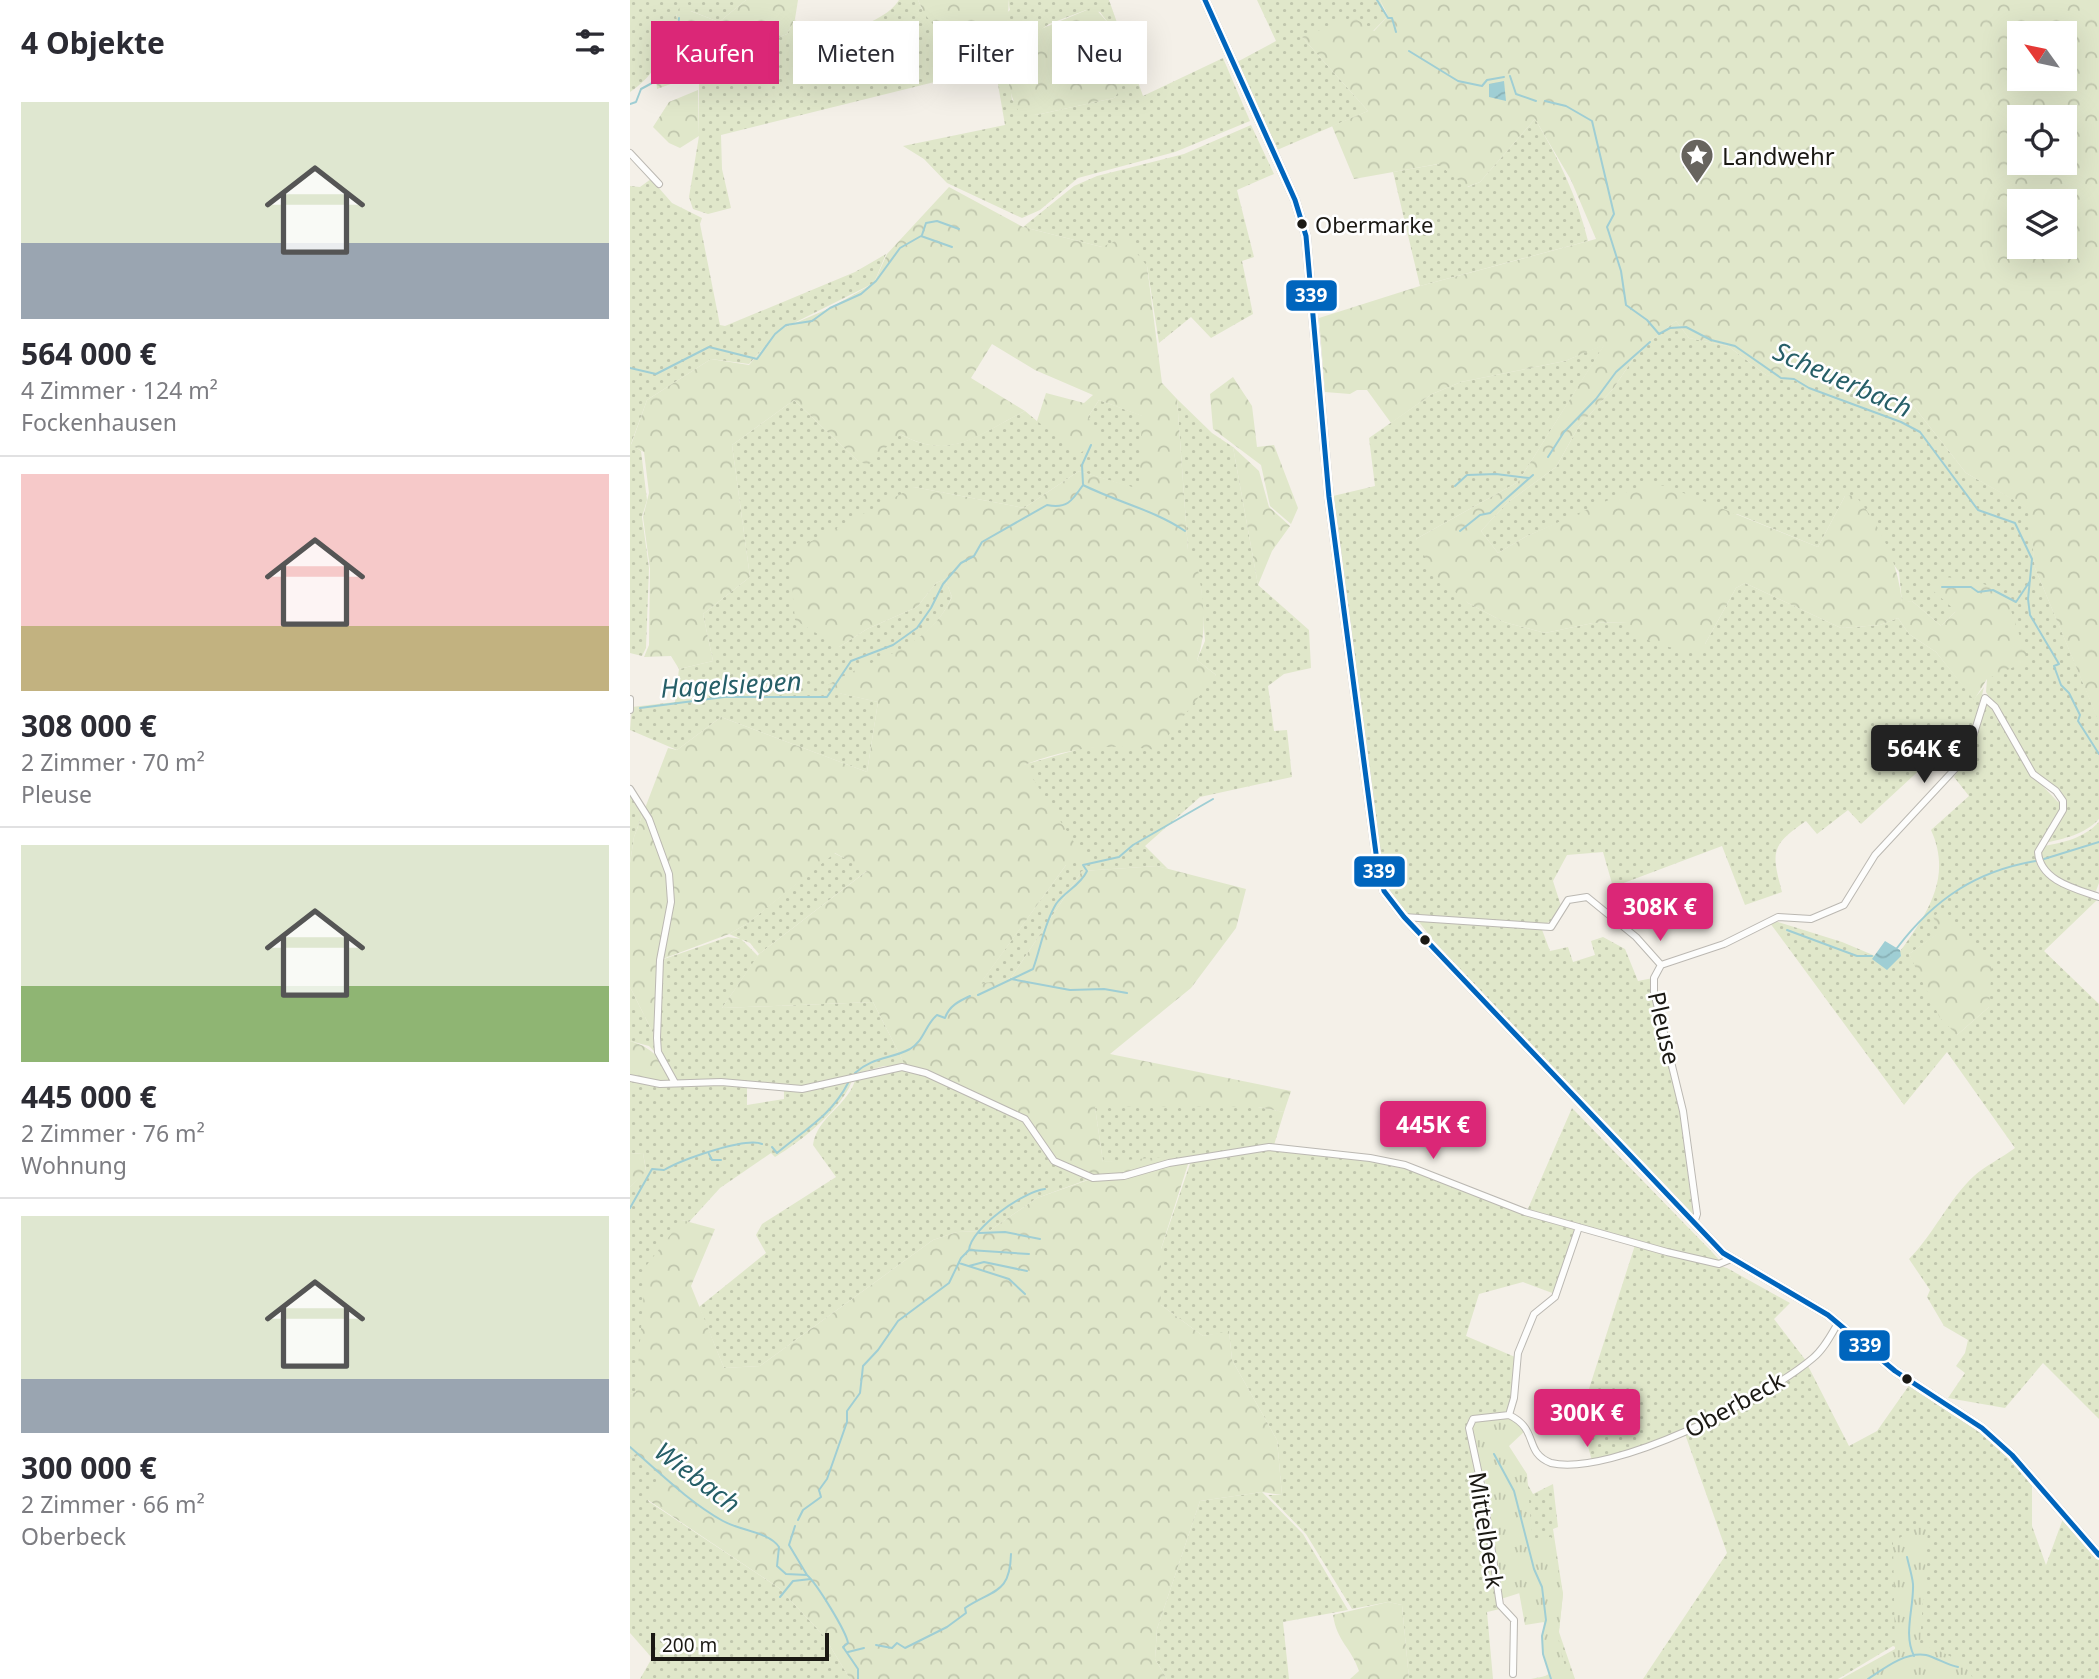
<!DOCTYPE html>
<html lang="de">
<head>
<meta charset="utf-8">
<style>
  body { margin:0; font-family:"Noto Sans",sans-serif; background:#f2f2f3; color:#2b2b33; height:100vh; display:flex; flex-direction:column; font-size:26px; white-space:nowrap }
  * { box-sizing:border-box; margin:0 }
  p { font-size:23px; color:#7c7c81 }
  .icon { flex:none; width:38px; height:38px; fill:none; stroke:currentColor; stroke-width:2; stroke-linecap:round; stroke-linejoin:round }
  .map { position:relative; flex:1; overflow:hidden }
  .panel { display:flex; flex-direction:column; background:#fff; width:630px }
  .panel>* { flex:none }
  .guide { position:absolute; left:21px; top:21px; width:665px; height:63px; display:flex; gap:14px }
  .needle { width:46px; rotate:303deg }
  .buttons { position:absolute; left:1377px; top:21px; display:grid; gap:14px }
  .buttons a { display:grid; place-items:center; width:70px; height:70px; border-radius:0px; background:#fff; box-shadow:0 7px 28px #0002; font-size:35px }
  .scale { position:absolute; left:21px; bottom:18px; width:178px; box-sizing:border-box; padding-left:7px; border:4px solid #1b1914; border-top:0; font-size:19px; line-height:24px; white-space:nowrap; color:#1b1914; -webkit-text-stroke:5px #fff; paint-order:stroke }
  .price { position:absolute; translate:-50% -60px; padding:0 16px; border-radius:7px; background:#db2777; color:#fff; font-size:23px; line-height:46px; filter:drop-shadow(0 2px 4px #0008) }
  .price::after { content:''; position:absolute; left:50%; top:42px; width:21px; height:16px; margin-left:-10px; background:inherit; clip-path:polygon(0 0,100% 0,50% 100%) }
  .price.on { background:#222; color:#fff }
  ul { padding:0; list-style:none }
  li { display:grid; align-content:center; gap:14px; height:371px; padding:0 21px }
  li+li { border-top:2px solid #e1e1e2 }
  li span { display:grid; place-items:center; height:217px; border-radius:0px; color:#555 }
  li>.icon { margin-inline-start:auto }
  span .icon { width:126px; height:126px; fill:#fffc; stroke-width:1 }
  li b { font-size:30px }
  h2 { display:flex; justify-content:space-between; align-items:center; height:84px; padding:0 21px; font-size:30px }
  .chip { padding:0 24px; border-radius:0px; background:#fff; box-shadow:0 7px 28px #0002; font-size:24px; line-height:63px }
  .chip.on { background:#db2777; color:#fff }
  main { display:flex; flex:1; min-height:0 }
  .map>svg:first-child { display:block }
  .grass { fill:url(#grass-dots); fill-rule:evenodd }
  .forest { fill:url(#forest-crowns); fill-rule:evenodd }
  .park { fill:url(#park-tufts) }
  .water { fill:url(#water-waves) }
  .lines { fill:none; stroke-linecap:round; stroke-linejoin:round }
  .stream { stroke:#9fced4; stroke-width:2 }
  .minor-casing { stroke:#bbb8b2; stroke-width:8 }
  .primary-casing { stroke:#bbb8b2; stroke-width:10 }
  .minor { stroke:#fdfdfc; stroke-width:6 }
  .primary { stroke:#fdfdfc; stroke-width:9 }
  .bus-1-casing { stroke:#fff; stroke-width:10 }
  .bus-1 { stroke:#0065bd; stroke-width:5 }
  .bus-dot { fill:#1b1914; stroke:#fff; stroke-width:2.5 }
  .labels { text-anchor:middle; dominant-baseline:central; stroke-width:5; stroke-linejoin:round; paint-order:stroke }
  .bus-label { font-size:22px; fill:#1b1914; stroke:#fff; text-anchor:start }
  .poi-label { font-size:24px; fill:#1b1914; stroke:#fff; text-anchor:start }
  .street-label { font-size:24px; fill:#1b1914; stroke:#fff }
  .water-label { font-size:26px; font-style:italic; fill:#265f68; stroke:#fff }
  .line-badge { stroke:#fff; stroke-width:2.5 }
  .badge-label { font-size:19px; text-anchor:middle; font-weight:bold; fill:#fff }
</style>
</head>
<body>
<main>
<section class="panel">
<h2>4 Objekte<svg class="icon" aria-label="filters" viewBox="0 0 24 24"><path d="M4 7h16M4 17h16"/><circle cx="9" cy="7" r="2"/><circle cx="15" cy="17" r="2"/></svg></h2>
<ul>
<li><span style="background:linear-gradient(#dfe7d0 65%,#9aa5b1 0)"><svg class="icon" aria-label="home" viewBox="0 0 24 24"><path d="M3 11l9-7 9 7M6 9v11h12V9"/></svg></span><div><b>564 000 €</b><p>4 Zimmer · 124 m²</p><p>Fockenhausen</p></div></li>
<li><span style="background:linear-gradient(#f6c9c9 70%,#c2b280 0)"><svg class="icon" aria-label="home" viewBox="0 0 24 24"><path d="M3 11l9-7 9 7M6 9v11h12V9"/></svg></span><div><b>308 000 €</b><p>2 Zimmer · 70 m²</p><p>Pleuse</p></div></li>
<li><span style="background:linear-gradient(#dfe7d0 65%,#8fb573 0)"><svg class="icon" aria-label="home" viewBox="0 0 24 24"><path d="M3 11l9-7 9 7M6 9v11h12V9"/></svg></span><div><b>445 000 €</b><p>2 Zimmer · 76 m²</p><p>Wohnung</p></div></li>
<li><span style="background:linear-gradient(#dfe7d0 75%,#9aa5b1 0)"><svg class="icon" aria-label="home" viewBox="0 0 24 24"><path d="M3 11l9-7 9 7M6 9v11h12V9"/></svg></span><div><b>300 000 €</b><p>2 Zimmer · 66 m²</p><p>Oberbeck</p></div></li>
</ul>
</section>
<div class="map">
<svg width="1469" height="1679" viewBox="0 0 1469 1679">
  <defs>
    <pattern id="grass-dots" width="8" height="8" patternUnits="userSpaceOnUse" patternTransform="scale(1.75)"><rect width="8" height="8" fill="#e0e7ca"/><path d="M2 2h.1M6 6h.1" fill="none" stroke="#c0c6ad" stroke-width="1.8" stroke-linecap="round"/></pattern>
    <pattern id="forest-crowns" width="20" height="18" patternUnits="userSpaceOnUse" patternTransform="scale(1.75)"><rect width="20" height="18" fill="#e0e7ca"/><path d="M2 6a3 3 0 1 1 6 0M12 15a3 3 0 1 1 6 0" fill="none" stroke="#c0c6ad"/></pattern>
    <pattern id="park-tufts" width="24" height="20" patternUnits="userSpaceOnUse" patternTransform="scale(1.75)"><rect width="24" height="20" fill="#e0e7ca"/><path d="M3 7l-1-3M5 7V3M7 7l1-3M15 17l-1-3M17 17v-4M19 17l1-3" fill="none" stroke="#c0c6ad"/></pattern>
    <pattern id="water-waves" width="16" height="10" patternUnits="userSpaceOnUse" patternTransform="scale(1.75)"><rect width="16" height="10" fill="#9fced4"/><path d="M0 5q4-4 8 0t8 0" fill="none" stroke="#88b0b5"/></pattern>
  </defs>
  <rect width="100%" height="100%" fill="#f4f0e8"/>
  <!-- grass -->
  <path class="grass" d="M0,0H116L89,22L61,11L46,14L48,25C35,51 25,76 0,92Z
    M269,0H288L292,9L337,33C357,22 360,28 380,10L378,0H479L513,96L593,58L620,121L545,152L448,178L410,210L392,218L317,183L294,159L273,146L375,125L365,67L91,135L92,169L101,208L78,214L63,209L59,197L69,136V73L113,58L134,43L157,34L165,19L172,45C198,37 255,24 269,0ZM456,10L470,12L479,24L489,90L484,98L406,115L382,100L376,54L419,24Z
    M627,0H750L757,17L743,31L672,37L738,111L647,150L607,62L646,41Z
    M905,119C929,159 947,196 958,241L790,286L763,172L809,164L838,187L850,182Z
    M621,125L644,174L607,190L624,257L612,261L623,314L581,338L561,317L529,343L517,266L472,247L393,227L444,186L467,176L554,154Z
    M21,179L42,203L72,218L70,224L90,325L95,326L225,272L256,254L244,283L150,330L119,364L81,359L17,400L1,444L11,451L17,500L12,517L19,568L16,648L12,656L0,653V186L10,187Z
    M1046,321L1059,338L1098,346L1136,375L1242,385L1278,399L1336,473L1399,508L1405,568L1469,721V819C1455,834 1434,839 1414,843L1411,839C1409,846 1405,854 1406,861C1409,879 1453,895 1467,900L1414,951L1469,1004V1419L1413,1363L1375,1408L1318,1398L1335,1373L1326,1366L1335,1353L1338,1340L1314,1326L1297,1297L1300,1290L1279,1259C1304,1234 1318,1200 1344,1176C1356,1165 1372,1158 1385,1148L1317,1052L1274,1105L1140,923L1145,921L1212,942L1262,963C1291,921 1325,883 1301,830L1339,796L1324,777L1340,754L1355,697L1403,776L1428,802L1434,796L1405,772L1356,692L1357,679L1326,611L1311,626L1282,601L1272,603L1269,572L1215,496L1188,547L1107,514L947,515L897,536L868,553L851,531L877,503L926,467L949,426L983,389L1009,350ZM1312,931L1359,1007L1327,1035L1279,954Z
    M975,344L888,482L786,539L838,603L874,622L915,633L963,623L998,622L1075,644L1106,588L1115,583L1211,628L1250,625L1268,618L1279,634L1306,652L1344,699L1354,687L1337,755L1322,774L1308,753L1231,824L1218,810L1187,834L1176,821C1141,845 1141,851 1152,892L1115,905L1092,846L983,887L973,852L937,855L923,881L931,906L923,920L911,926L776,914L758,888L752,861L703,496L745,486L739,438L802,394L831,382L935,361Z
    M547,399L582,433L603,447L628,585L679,630L681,668L654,674L638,686L644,731L657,730L662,777L570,797L515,846L538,869L527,866L452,871L381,978L349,985L436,865L393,765L453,748L489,745L586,675L567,660L575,641L571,588L558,550Z
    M164,400L228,461L270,434C321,462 348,434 395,411L407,421L458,417L469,400L513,416L510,490L449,471L394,508L284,487L209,647L237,629L287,607L306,583L315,579L322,597C301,643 256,659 212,677L209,693L248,702L237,772L91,717L47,750L0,730L2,707L45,702L49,669L83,661L73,614L120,577L102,445Z
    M0,790L14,810L4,837L0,863Z
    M1469,822V883L1466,891C1439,888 1420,877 1408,852L1413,846C1433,843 1454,838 1469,822Z
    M204,853L238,870L129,954L120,943L99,934L118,923Z
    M786,918L911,927L920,951L938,947L943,962L965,955L961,941L973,937L995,949L1008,981L1023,978L1046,1081L1063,1215L813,953Z
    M98,937L111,939L128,956L92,1008L243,1002L273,1061L272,1066H254L178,1087L46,1083C20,1038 29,1010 31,960Z
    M0,987L26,1039L29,1056L19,1046L0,1041Z
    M273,1069L288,1071L394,1120L462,1178L407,1198L359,1231L327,1232L303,1240L130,1366L94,1368L69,1307L136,1253L126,1235L132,1224L206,1177L183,1145C187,1116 220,1105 226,1077Z
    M223,1077C217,1105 169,1143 145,1157L141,1153L90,1188L59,1222L52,1220L6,1392L0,1394V1187L16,1170L13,1153L0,1154V1079L117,1086V1105L154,1099V1090Z
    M465,1107H628L654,1112L644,1145L550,1160L473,1162Z
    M942,1108L1083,1253L1090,1261L1062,1258L897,1211Z
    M643,1147L759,1163L947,1229L925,1294L893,1282L849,1294L836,1336L885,1357L880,1412L839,1423L870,1609L857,1612L863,1679H779L772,1605L758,1602L722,1609L676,1534L638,1495H652L647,1440L602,1360L599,1332L573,1336L531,1305V1249L561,1161Z
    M1005,1245L1097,1268L1160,1303L1144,1319L1177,1362L1126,1394L1055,1432L962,1461L950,1417Z
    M1177,1364L1219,1446L1247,1431L1280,1384L1361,1437L1402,1480V1526L1416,1565L1434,1516L1469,1557V1679H1343L1263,1646L1208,1679H1013L1097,1553L1055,1434Z
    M0,1453L30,1474L18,1501L149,1588L194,1636L220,1679H10L22,1658L0,1633Z
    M894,1478L903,1494L923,1484L928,1527L923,1529L933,1594L929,1632L945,1679H901L921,1675L909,1587L871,1599Z
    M632,1492L673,1534L718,1610L653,1622L659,1679H537L525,1659L527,1629L570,1501Z"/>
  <!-- forest -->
  <path class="forest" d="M116,0H168L165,19L157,34L134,43L113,58L27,89C24,62 36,48 48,25L46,13L50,7L89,22Z
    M288,0H378C382,24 364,21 347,27C315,38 302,32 288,0Z
    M750,0H1469V722L1405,568L1398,508L1336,473L1278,399L1242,385H1185L1136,375L1098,346L1059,338L1046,321L1009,350L983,389L949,426L926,467L877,503L851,531L868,553L897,536L1015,484L1036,486L1188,547L1215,496L1225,495C1251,527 1268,562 1272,602L1282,601L1311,626L1326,611L1301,589L1315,577C1384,586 1373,592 1396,653L1395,662L1357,679L1344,700L1306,652L1279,634L1268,618L1250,625L1211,628L1115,583L1106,588L1075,644L1066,652C1040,647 1012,645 997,622L963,623L915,633L874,622L838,603L803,573L786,539L888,482L974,345L935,361L831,382L802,394L761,423L737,390H727L720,394L695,392L689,318L790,286L966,239L941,180L905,119L850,182L837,187L808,164L724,179L702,126L738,111L672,37L723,17L744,31L758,16ZM1390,33H1435V79H1390ZM1390,117H1435V163H1390ZM1390,201H1435V247H1390Z
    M464,7L479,24L490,90L484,98L406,115L388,110C377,92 374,60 382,41Z
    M68,90L69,136L50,148L39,143L23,127L39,102Z
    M319,187L393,227L472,247L494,237L517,266L532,383L547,399L558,550L565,553C571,587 580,626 567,660L586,675L527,750C476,743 442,747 394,765L455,859L436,865L350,984L381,978L452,871L527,866L616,889L606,928L561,988L480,1054L661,1091L654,1112L628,1107H465L473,1162L543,1156L559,1161L531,1249V1305L573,1336L599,1331L602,1360L647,1440L652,1495L632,1492L570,1501L527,1629L525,1659L537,1679H220L194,1636L149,1588L18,1500L29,1474L0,1453V1394L6,1392L16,1266L52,1220L85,1229L61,1286L94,1368L130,1366L303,1240L327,1232L359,1231L407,1198L461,1179L425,1160L399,1121L288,1068L272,1066L273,1061L243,1002L92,1008L129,954L237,871L205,853L118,923L99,934L30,960L26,1039L0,987V863L4,837L38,748L47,750L91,717L237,772L248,702L208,693L198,685C243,657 297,651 322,597L315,579L306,583L287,607L237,629L209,647L165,620L159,553L284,487L394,508L449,471L509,489L512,416L469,400L458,417L472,438L449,454L407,421L416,393L454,403L463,395L405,370L362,344L341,378L395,411C347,435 322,462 270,434L238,465L228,461L164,400L102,445L120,577L73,614L83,661L49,669L41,656L14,657L19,645L20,569L13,517L19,493L14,452L1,445L17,400L81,359L119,365L149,330L200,308L244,283L257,254Z
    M603,377L622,406L627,447L644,445L668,508L661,524L640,506L631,465L583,429L580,394Z
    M603,447L629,471L639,507L660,526L642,551L628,585Z
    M1313,909L1362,962L1359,1007L1327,1035L1310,1018L1279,954L1311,931L1303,917Z
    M0,1041C25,1048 31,1061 44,1082L0,1077Z
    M13,1153L16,1171L0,1187V1154Z
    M758,1602L772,1605L779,1679H720L729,1671C721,1647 707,1642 703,1615Z"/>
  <!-- park -->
  <path class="park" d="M880,1417L896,1430L879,1446L897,1474L902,1539L921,1537L933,1594L928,1638L938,1679H909L919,1674L912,1646L914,1622L895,1625L889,1592L869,1598L855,1481L846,1455L841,1419Z
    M1287,1527L1298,1529L1290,1643C1309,1652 1335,1658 1343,1679H1211L1265,1649L1263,1542Z"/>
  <!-- water -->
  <path class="water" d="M874,81L876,101L859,97V84Z
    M1255,941L1270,950L1271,956L1257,970L1242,959Z"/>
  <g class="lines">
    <!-- stream -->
    <path class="stream" d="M747,0L758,18H762L766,32
      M779,51L828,81L852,86L857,80L874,77
      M880,76L886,94L906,101
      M915,101L936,106L962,121L984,214L977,227L979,233L991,271L996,305L1017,320L1029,334L1040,328L1056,327L1081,340L1105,346L1151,378L1164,379L1179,388L1271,422L1290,432L1348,510L1385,523L1402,559L1398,599L1400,615L1429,664L1424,666L1431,685L1439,693L1450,715L1448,721L1469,754
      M0,104L6,102L11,89L24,82L28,67L35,61L48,29L49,18
      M292,235L296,223L307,221L329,229
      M0,368L26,374L79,347L127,359L145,334L156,325L182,321L200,308L231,294L246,281L270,248L291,236L322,247
      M918,457L934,432L966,399L986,372L1020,342
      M453,484L452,465L461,445
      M825,486L837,475L866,474L899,478
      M830,531L850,515L860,513L903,475
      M1312,587H1341L1348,592L1363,590L1386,602L1400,581
      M10,708L94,697H197L221,661L263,645L287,628L301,608L313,584L331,563L344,556L352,542L417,505C437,509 442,501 453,485C487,502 524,510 555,531
      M1414,859L1469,842
      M1157,930L1227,956H1242
      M1267,948C1305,898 1347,871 1406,861
      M381,979L440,990L474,989L497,993
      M348,995L403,969C411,947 414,924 426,904C435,891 450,886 457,871L453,865L489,857L503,845L583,799
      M225,1073C242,1057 261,1059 280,1049C294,1041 295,1025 307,1015L315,1018C319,1006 329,1001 340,996
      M142,1147L147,1153C173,1131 202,1115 218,1083
      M79,1154L82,1160H91
      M0,1208L22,1169L34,1170C53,1159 116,1137 132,1144
      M349,1233L375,1232L410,1239
      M339,1250L399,1254
      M329,1263L379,1279L395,1294
      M339,1266L354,1262L397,1271
      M0,1447C30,1473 59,1502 93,1521C111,1531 139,1532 149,1547L147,1566L156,1574L177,1575C187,1584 216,1631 218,1643L213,1647L228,1669V1679
      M864,1454L884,1491L904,1569L912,1587L916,1620L912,1636L913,1654L921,1679
      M168,1520L173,1510L191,1497L189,1490L197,1479L217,1422V1411L230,1393L233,1366L248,1350L268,1321L319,1283L331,1258L339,1250C341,1228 394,1191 415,1189
      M165,1526L159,1545L177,1575
      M1277,1557C1279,1566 1282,1575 1283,1584C1284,1608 1273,1634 1284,1656
      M150,1597L163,1581L181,1579
      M246,1645L262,1648L267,1643L275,1648L317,1627L336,1613L335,1608C364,1589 380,1594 381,1554
      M218,1652L234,1648
      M1238,1679C1253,1669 1276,1651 1296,1655C1307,1658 1317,1665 1328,1667"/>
    <defs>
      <path id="minor" d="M0,153L29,184
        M0,699V710
        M0,789L19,819L39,874L41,902L30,960L27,1038L28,1052L45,1083
        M774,917L921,927L938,900L957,897L1006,937L1031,965L1024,978V992L1053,1111L1067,1214L1064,1223
        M1031,965L1094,944L1148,917L1181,919L1214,905L1245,855L1337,756L1355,698L1365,707L1403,774L1426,791L1433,801V810L1408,852C1410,881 1446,889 1469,897
        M0,1078L30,1084L91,1082L172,1089L272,1067L296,1073L395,1119L424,1161L463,1178L494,1176L539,1163L639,1147L740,1158L775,1165L895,1212L1037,1252L1089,1264L1101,1259
        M949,1227L925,1297L904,1314L888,1353L884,1398L879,1415C910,1430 893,1452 921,1463C982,1477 1136,1398 1183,1358C1194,1349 1201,1335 1208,1323
        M879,1415L843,1419L839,1428L854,1498L870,1605L884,1620L883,1674"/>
      <path id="primary" d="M575,0L665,200L676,236L699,497L747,861L754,891L774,917L1093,1253L1198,1315L1265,1371L1352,1428L1382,1455L1469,1555"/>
    </defs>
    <!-- minor casing -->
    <use href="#minor" class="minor-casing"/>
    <!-- primary casing -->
    <use href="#primary" class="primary-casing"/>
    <!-- minor -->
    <use href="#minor" class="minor"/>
    <!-- primary -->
    <use href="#primary" class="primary"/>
    <defs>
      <path id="bus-1" d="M575,0L665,200L676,236L699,497L747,861L754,891L774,917L1093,1253L1198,1315L1265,1371L1352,1428L1382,1455L1469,1555"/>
    </defs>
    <!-- bus-1 casing -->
    <use href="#bus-1" class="bus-1-casing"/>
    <!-- bus-1 -->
    <use href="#bus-1" class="bus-1"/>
  </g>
  <!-- icons -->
  <defs>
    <symbol id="sight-pin" viewBox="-11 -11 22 30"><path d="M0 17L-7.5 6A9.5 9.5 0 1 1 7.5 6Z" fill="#67645e" stroke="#fff"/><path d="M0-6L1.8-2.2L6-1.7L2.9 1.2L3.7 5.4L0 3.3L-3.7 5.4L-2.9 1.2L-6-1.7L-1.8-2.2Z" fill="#fff"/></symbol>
  </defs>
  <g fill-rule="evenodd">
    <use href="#sight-pin" x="1048" y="136" width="38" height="52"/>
  </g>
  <!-- markers -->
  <g class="bus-dot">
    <circle cx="672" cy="224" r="6"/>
    <circle cx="795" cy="940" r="6"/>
    <circle cx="1277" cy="1379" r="6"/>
  </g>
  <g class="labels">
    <!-- bus labels -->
    <g class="bus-label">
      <text x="685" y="224">Obermarke</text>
    </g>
    <!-- poi labels -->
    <g class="poi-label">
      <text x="1092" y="155">Landwehr</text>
    </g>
    <!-- street labels -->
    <g class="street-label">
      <text transform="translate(1035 1028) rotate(77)">Pleuse</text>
      <text transform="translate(1104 1404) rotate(-29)">Oberbeck</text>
      <text transform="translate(857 1530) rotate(81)">Mittelbeck</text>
    </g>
    <!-- water labels -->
    <g class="water-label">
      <text transform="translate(1213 379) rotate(24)">Scheuerbach</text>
      <text transform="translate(101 684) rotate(-3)">Hagelsiepen</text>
      <text transform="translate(68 1477) rotate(37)">Wiebach</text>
    </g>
  </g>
  <g class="line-badge">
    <rect x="655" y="279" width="53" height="33" rx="7" fill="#0065bd"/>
    <rect x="723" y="855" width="53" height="33" rx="7" fill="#0065bd"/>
    <rect x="1208" y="1329" width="53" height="33" rx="7" fill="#0065bd"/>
  </g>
  <g class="badge-label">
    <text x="681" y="302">339</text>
    <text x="749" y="878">339</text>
    <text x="1235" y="1352">339</text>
  </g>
</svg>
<div class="buttons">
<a><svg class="needle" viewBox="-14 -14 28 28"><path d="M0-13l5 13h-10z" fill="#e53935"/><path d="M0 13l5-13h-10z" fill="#7c7c81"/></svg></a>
<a><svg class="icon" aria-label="locate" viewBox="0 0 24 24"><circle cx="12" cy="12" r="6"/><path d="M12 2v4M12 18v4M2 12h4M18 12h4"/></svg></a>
<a><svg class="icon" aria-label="layers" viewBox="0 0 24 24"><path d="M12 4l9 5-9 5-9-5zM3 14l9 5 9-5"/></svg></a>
</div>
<div class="scale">200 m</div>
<b class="price on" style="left:1294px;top:785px">564K €</b>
<b class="price" style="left:1030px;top:943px">308K €</b>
<b class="price" style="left:803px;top:1161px">445K €</b>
<b class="price" style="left:957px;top:1449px">300K €</b>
<div class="guide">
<a class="chip on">Kaufen</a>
<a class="chip">Mieten</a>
<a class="chip">Filter</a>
<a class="chip">Neu</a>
</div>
</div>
</main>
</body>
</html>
